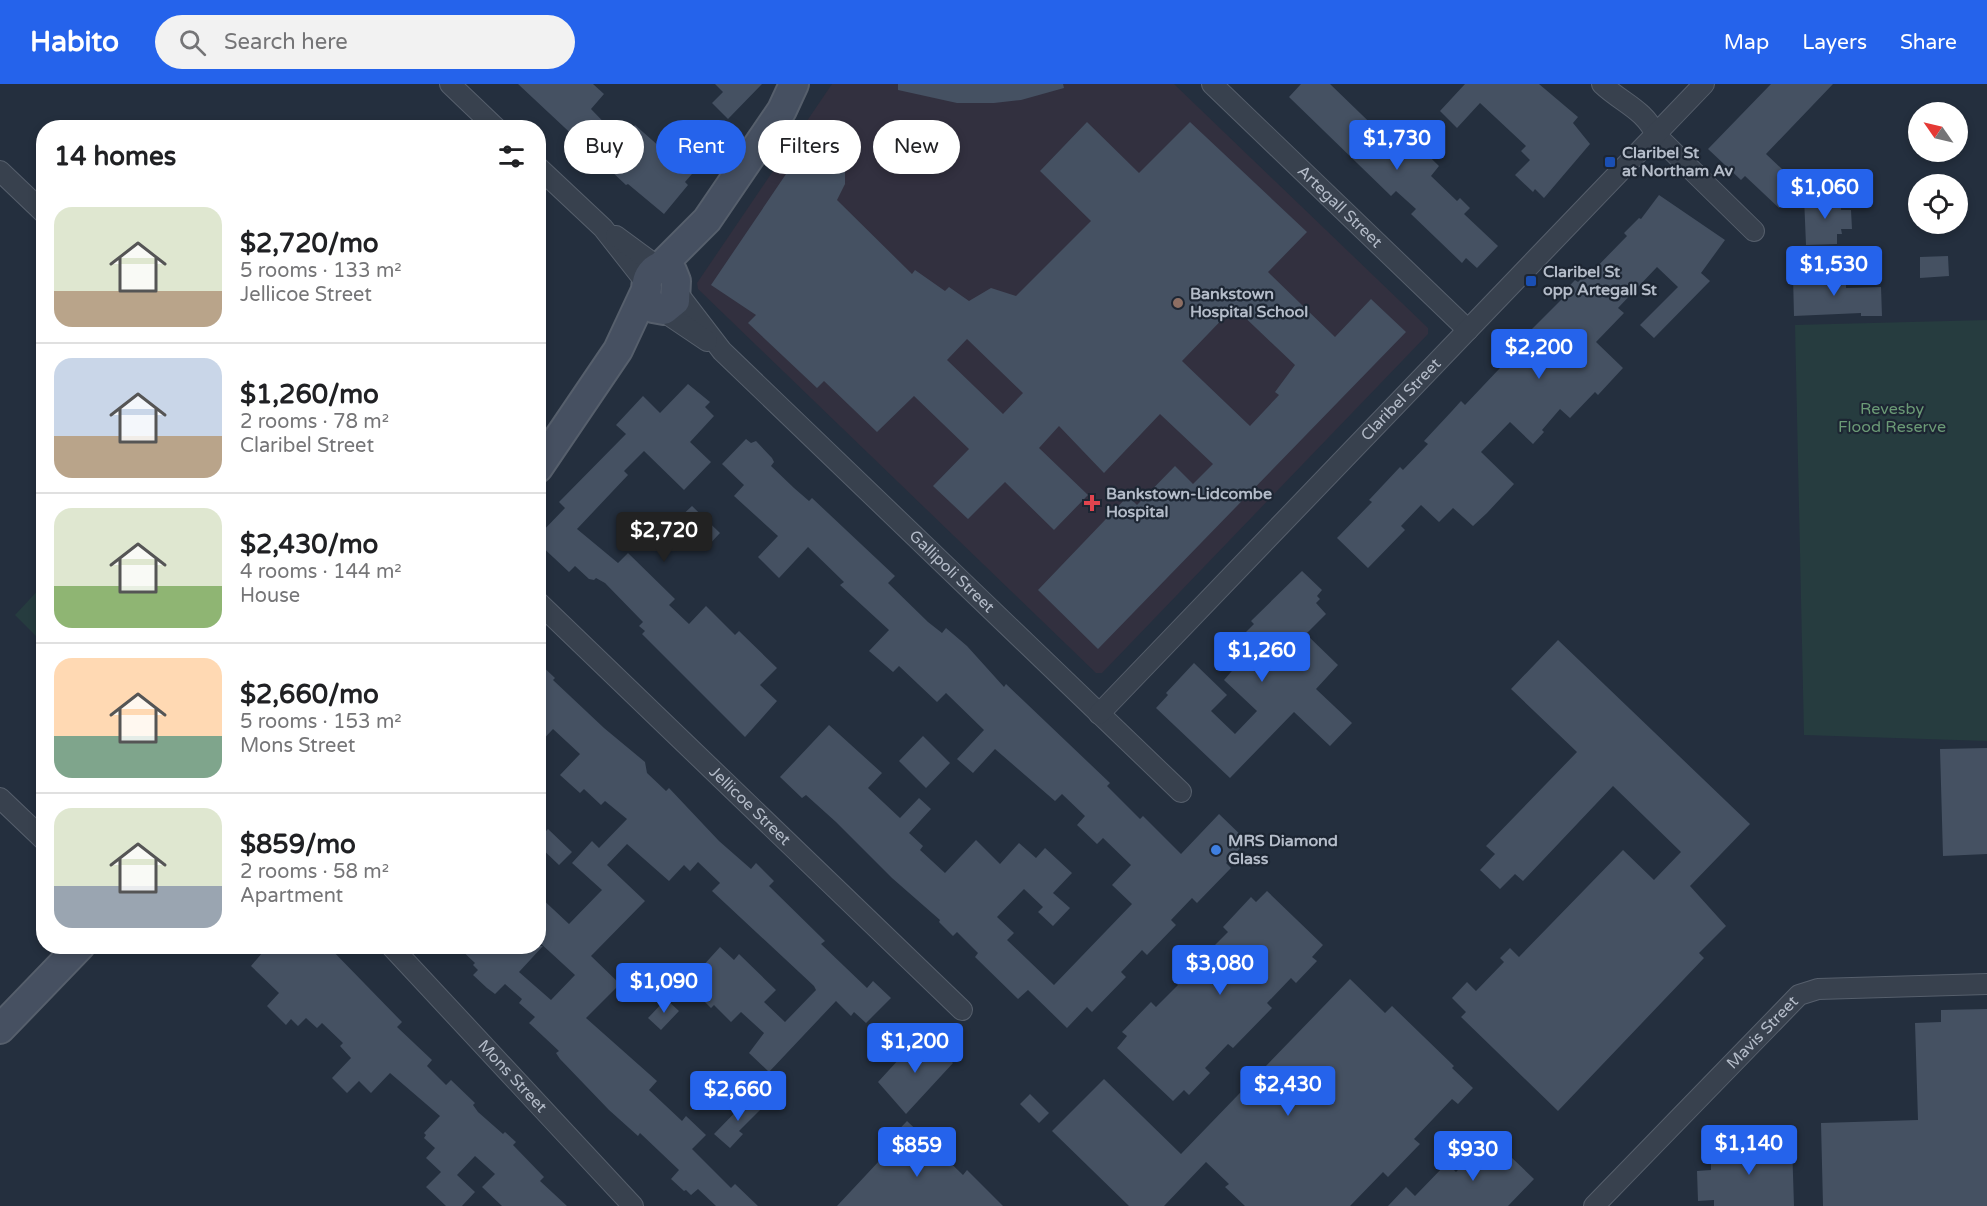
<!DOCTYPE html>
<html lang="en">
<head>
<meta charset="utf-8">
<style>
  body { margin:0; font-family:"Varela Round",sans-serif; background:#f2f2f2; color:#202124; height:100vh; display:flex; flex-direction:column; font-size:22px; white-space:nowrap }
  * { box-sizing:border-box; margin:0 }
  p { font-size:20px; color:#757577 }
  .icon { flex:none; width:33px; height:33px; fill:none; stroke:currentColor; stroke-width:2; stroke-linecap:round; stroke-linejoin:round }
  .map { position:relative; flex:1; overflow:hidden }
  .sheet { position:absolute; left:36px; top:36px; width:510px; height:834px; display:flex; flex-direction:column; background:#fff; border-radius:24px; box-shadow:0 3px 9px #0003 }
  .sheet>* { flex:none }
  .guide { position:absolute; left:564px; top:36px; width:570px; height:54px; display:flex; gap:12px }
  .needle { width:39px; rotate:304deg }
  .tools { position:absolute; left:1908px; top:18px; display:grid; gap:12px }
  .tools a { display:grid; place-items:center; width:60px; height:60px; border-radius:50%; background:#fff; box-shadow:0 3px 9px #0003; font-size:30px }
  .price { position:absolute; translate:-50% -51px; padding:0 14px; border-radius:6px; background:#2563eb; color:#fff; font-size:20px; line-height:39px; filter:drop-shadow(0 2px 3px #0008) }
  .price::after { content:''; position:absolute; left:50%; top:36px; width:18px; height:14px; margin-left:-9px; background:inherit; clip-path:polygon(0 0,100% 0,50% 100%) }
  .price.current { background:#222; color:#fff }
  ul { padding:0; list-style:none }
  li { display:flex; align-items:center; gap:18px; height:150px; padding:0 18px }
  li+li { border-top:2px solid #e0e0e0 }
  li span { display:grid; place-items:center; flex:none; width:168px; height:120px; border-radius:18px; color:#555 }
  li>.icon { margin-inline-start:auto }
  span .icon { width:72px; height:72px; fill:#fffc; stroke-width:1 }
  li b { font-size:26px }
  h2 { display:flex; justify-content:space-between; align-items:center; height:72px; padding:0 18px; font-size:26px }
  .chip { padding:0 21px; border-radius:27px; background:#fff; box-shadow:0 3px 9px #0003; font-size:21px; line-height:54px }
  .chip.current { background:#2563eb; color:#fff }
  header { display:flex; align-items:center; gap:36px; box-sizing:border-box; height:84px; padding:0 30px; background:#2563eb; color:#fff }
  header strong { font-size:28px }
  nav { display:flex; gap:33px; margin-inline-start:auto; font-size:21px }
  .search { width:420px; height:54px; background:#f2f2f2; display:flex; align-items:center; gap:15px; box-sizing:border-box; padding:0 21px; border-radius:33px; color:#757577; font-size:22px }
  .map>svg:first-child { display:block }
  .medical { fill:#32303f }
  .green { fill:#263c3f }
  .building { fill:#455162; fill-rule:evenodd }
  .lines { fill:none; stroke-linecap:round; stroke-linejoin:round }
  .street-casing { stroke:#565f6c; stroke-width:22 }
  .secondary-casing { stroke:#565f6c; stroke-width:32 }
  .street { stroke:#38414e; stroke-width:20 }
  .secondary { stroke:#465061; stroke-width:28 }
  .transit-dot { fill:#1a4fb4; stroke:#1d2633; stroke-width:2 }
  .education-dot { fill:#8d6e63; stroke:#1d2633; stroke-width:2 }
  .health-dot { fill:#e0444e; stroke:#1d2633; stroke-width:2 }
  .shop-dot { fill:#3f7fe0; stroke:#1d2633; stroke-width:2 }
  .labels { text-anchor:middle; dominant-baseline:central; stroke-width:4.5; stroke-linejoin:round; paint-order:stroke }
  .poi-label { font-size:16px; font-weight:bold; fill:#b4bcc9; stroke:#1d2633; text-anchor:start }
  .street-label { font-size:16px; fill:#b4bcc9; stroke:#1d2633 }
  .park-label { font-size:16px; fill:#6b9a76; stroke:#1d2633 }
</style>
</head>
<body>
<header>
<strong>Habito</strong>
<div class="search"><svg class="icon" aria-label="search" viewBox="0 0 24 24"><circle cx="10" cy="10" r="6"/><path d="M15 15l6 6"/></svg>Search here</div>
<nav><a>Map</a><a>Layers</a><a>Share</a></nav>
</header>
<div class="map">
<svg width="1987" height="1122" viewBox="0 0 1987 1122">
  <rect width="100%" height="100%" fill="#242f3e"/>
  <!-- medical -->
  <path class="medical" d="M832,0H1174L1428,244V250L1102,589H1096L698,205L697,199Z"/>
  <!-- green -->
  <path class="green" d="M1987,236V657L1804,651L1795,241Z
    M43,501V559L15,531Z"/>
  <!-- building -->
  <path class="building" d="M518,0H593L604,10L591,25L621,56L635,41L669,71L696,39L719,59L685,98L688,101L664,130L628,100L626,101Z
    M715,0H762L728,35L712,19L723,8Z
    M898,0H1063L1064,4L1021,16L994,19H957L898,6Z
    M1301,0H1330L1391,59L1403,47L1439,82L1431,92L1457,117L1460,114L1470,124L1464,130L1498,162L1477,184L1466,174L1462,179L1411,130L1416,125L1396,107L1391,112L1289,13Z
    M1465,0H1539L1578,33L1573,39L1590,60L1544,114L1535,105L1533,108L1515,91L1530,76L1521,67L1526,62L1480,19L1457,44L1440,27Z
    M1771,0H1833L1766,70L1800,102L1779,124L1745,92L1741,96L1708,65Z
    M1087,38L1139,89L1190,38L1307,148L1268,188L1335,253L1371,215L1406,248L1098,565L1038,506L1128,412L1137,421L1175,382L1193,400L1213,380L1160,330L1104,389L1059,342L1039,364L1088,411L1054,446L1005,398L968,435L933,402L969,365L914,312L877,348L824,297L817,304L748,239L756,231L711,201L805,62L816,69L825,56L838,68L845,84V100L837,116L912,190L915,186L945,207L949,203L969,217L991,204L1016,212L1091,137L1040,87ZM1234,223L1295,281L1275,308L1279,311L1250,342L1182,277ZM967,255L1023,309L1003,330L947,276Z
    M1659,111L1725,156L1701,189L1710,197L1654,254L1640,241L1678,203L1657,183L1618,224L1624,229L1596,258L1623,284L1598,311L1595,308L1570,334L1560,325L1542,346L1544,348L1533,360L1510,338L1481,368L1514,400L1487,429L1473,442L1453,424L1439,438L1421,421L1401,442L1405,446L1368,484L1337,454L1372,418L1369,416L1400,383L1403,386L1428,360L1424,357L1452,327L1461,317L1465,321L1517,266L1514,263L1562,215L1560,212L1575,196L1578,198L1585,191L1587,193L1627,152L1624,149L1639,134L1641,135Z
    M1836,112V122H1841V126H1851L1852,145H1841L1842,150H1837V160L1806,161L1804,113Z
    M1948,172L1949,192L1920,194V173Z
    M1829,190L1830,194H1846V204L1881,203L1882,232H1861V229L1794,232L1793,192Z
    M688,300L710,318L705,323L714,332L690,358L711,378L684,406L644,367L624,387L628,391L577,445L618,479L628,469L675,515L669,521L689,540L706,522L735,551L739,547L777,584L760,601L777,617L745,653L642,550L645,547L639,542L643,538L605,499L596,494L594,496L589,495L575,482L569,488L538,459V452L565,424L559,418L626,350L616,341L643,312L660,329Z
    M746,355L751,359L756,357L772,374L774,378L771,382L794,404L809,417L812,414L895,492L888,499L928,538L942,549L946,544L967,562L1004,603L1006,600L1110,699L1107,702L1140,735L1143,732L1181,770L1219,730L1247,757L1226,779L1231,784L1197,819L1192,814L1171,836L1176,841L1147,871L1142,866L1121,888L1126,893L1092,928L1087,923L1067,944L1028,906L1018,915L975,873L978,869L957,848L953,852L939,838L940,836L892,794L836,738L806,711L802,714L780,693L829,641L882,689L868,704L900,734L919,714L931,725L909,749L923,762L920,766L945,789L976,756L1000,780L1019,759L1036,774L1045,764L1072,789L1053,809L1070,824L1053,842L1038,828L1043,823L1024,805L997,833L1014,849L1007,856L1054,901L1132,820L1112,801L1131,781L1103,754L1097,760L1077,741L1085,732L1062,710L1055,717L995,665L973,689L957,675L984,646L946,609L937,618L899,582L893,588L869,567L889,546L840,501L844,498L808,463L779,494L758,473L778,452L734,412L744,401L722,380Z
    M692,422L720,449L705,465L676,437Z
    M652,432L666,445L656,455L642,442Z
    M1302,487L1322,506L1317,512L1320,515L1316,519L1326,530L1306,550L1338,581L1316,605L1352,639L1330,662L1294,628L1230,694L1156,624L1168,611L1166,609L1194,579L1227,611L1211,627L1235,650L1257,627L1224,596L1238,580L1226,568L1254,540L1251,537Z
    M1558,556L1750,740L1690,802L1726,842L1699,869L1704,874L1558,1027L1461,933L1466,928L1452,914L1467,898L1476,907L1504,878L1500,874L1510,864L1519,873L1623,766L1654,796L1681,768L1613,702L1523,797L1515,790L1500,805L1480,786L1495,770L1486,762L1577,668L1511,605Z
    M538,578L555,594L553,596L604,644L645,678L647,689L666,707L669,704L719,757L751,785L756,779L774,797L769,802L825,857L821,860L867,904L873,897L891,914L866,939L854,928L851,932L836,917L769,988L749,969L764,949L741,928L731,938L714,921L711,924L699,912L705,906L692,894L720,863L734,876L739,870L776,906L764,918L785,938L816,906L814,902L712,807L720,799L698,778L690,787L684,781L669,797L627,760L607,781L645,817L591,872L620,900L586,934L657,997L649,1006L682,1037L686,1032L706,1051L692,1065L731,1104L735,1100L758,1122H716L698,1105L691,1111L686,1106L684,1107L671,1095L679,1086L640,1049L638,1052L609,1026L560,975L556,969L559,967L529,939L535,933L519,919L522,915L505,900L495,910L487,904L473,891L478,886L473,881L475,879L457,862H543L519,888L551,916L575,891L538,857V811L569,840L602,806L572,779L592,757L599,764L627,735L605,717L601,721L584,705L580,709L560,691L580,670L553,645L538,661Z
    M923,652L950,679L926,704L899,677Z
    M1987,664V770L1943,772L1940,665Z
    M548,745L572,768L559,781L538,761V755Z
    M1267,807L1323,861L1312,873L1317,877L1296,899L1291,894L1267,919L1272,924L1233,964L1228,960L1205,984L1210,989L1189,1011L1184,1006L1173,1017L1117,964L1127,952L1122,948L1151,918L1156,923L1178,901L1172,896L1201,865L1206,870L1228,848L1223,843L1251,813L1256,818Z
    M268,862H328L402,938L397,943L432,976L427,982L446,1001L451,996L475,1019L473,1021L478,1028L503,1050L505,1048L516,1058L513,1061L544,1093L540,1097L567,1122H502L482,1103L495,1090L475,1072L457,1091L475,1108L462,1122H446L426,1103L441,1088L426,1074L435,1064L424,1054L426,1051L424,1049L440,1032L390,989L371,1009L359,997L347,1009L332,994L351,974L340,962L343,959L322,939L317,944L306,934L298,942L291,935L286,941L267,922L279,909L251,882Z
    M1350,895L1385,929L1392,922L1454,982L1452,984L1473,1004L1458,1020L1452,1015L1414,1055L1420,1060L1388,1093L1383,1088L1350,1122H1245L1225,1103L1229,1100L1206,1078L1164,1122H1129L1052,1047L1104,995L1181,1070Z
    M666,915L679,927L661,946L648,934Z
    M1987,925V1122H1823L1821,1039L1918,1036L1915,939L1941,938V926Z
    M929,956L953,979L906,1030L878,998L911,962L916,960L920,963Z
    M1030,1010L1049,1029L1039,1039L1020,1020Z
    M751,1012L762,1024L739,1047L743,1050L730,1064L714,1050Z
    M907,1037L963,1091L967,1086L1003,1122H837L895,1060L890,1055Z
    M1741,1044L1742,1062L1792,1060L1794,1122H1714V1116L1698,1117L1697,1087L1711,1086V1077Z
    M1490,1053L1534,1095L1508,1122H1388L1406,1103L1415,1112L1447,1079L1456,1088Z"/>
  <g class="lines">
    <defs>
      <g id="street">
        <path d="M450,0L496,44"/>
        <path id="s1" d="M1212,0L1468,246"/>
        <path d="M1602,0C1622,19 1644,25 1656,51L1754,147"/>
        <path d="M538,83L603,144L647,200"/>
        <path d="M0,87L44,129"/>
        <path d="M616,152L658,183"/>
        <path id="s2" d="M676,207L722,267L1181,708"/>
        <path d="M661,226L707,257"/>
        <path id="s3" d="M538,518L962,926"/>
        <path id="s4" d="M1099,630L1704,0"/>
        <path d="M0,714L44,756"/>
        <path id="s5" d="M391,862L633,1122"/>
        <path id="s6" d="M1594,1122L1799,911L1818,905L1987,900"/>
      </g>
      <path id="secondary" d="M661,182L707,136L782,26L794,0
        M661,182L672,187L676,197L675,217L664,226L653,224C642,211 644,188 661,182Z
        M538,384L618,266L647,204
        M0,945L80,862"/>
    </defs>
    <!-- street casing -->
    <use href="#street" class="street-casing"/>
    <!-- secondary casing -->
    <use href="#secondary" class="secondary-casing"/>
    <!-- street -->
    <use href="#street" class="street"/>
    <!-- secondary -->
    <use href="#secondary" class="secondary"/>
  </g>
  <!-- markers -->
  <g class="transit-dot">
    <rect x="1604" y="72" width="12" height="12" rx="3"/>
    <rect x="1525" y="191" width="12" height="12" rx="3"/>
  </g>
  <circle class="education-dot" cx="1178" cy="219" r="6"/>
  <path class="health-dot" d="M1089 410h6v6h6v6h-6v6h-6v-6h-6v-6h6z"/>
  <circle class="shop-dot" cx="1216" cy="766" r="6"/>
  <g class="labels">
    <!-- poi labels -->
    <g class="poi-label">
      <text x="1622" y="69">Claribel St<tspan x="1622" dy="18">at Northam Av</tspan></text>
      <text x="1543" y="188">Claribel St<tspan x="1543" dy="18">opp Artegall St</tspan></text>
      <text x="1190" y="210">Bankstown<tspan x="1190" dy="18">Hospital School</tspan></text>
      <text x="1106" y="410">Bankstown-Lidcombe<tspan x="1106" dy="18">Hospital</tspan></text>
      <text x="1228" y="757">MRS Diamond<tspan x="1228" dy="18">Glass</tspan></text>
    </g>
    <!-- street labels -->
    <g class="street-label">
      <text stroke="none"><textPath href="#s1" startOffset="177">Artegall Street</textPath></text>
      <text stroke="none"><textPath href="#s4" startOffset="436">Claribel Street</textPath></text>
      <text stroke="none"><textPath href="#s2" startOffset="394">Gallipoli Street</textPath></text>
      <text stroke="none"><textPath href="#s3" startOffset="294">Jellicoe Street</textPath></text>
      <text stroke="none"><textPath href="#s6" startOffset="242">Mavis Street</textPath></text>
      <text stroke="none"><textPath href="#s5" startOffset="178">Mons Street</textPath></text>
    </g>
    <!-- park labels -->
    <g class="park-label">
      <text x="1892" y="325">Revesby<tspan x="1892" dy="18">Flood Reserve</tspan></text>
    </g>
  </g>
</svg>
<div class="tools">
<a><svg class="needle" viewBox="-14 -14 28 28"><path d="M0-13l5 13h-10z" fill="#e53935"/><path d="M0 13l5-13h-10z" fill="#757577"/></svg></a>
<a><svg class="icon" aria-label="locate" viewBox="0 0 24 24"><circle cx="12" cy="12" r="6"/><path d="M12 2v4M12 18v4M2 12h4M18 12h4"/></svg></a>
</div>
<b class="price" style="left:1397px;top:87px">$1,730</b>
<b class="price" style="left:1825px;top:136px">$1,060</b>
<b class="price" style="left:1834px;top:213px">$1,530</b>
<b class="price" style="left:1539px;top:296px">$2,200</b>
<b class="price current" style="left:664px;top:479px">$2,720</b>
<b class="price" style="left:1262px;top:599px">$1,260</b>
<b class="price" style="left:1220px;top:912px">$3,080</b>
<b class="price" style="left:664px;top:930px">$1,090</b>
<b class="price" style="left:915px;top:990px">$1,200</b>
<b class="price" style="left:1288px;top:1033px">$2,430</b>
<b class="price" style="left:738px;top:1038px">$2,660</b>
<b class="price" style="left:1749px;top:1092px">$1,140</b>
<b class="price" style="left:917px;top:1094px">$859</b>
<b class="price" style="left:1473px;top:1098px">$930</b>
<div class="guide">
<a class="chip">Buy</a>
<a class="chip current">Rent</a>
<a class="chip">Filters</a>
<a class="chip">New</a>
</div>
<section class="sheet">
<h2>14 homes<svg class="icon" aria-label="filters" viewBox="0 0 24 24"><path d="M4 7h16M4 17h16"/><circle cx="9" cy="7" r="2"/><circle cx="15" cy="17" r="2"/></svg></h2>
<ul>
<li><span style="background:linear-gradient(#dfe7d0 70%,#b9a48a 0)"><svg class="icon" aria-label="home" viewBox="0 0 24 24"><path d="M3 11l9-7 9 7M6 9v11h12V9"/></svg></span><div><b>$2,720/mo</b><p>5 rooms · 133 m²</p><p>Jellicoe Street</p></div></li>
<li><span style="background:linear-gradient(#c9d6e8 65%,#b9a48a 0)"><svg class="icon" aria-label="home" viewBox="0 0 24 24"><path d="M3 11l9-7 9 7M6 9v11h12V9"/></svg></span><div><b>$1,260/mo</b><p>2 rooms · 78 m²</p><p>Claribel Street</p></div></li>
<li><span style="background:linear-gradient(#dfe7d0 65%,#8fb573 0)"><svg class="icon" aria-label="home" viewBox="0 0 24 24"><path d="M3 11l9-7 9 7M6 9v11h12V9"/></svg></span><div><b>$2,430/mo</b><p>4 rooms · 144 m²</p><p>House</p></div></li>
<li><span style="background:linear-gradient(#ffd9b3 65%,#7fa58c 0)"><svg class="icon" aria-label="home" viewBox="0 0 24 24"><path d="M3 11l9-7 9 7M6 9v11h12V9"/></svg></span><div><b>$2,660/mo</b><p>5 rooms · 153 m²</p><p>Mons Street</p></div></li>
<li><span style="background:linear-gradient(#dfe7d0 65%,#9aa5b1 0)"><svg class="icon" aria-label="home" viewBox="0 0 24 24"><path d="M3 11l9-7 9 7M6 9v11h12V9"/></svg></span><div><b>$859/mo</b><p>2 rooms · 58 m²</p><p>Apartment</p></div></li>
</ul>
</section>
</div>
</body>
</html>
